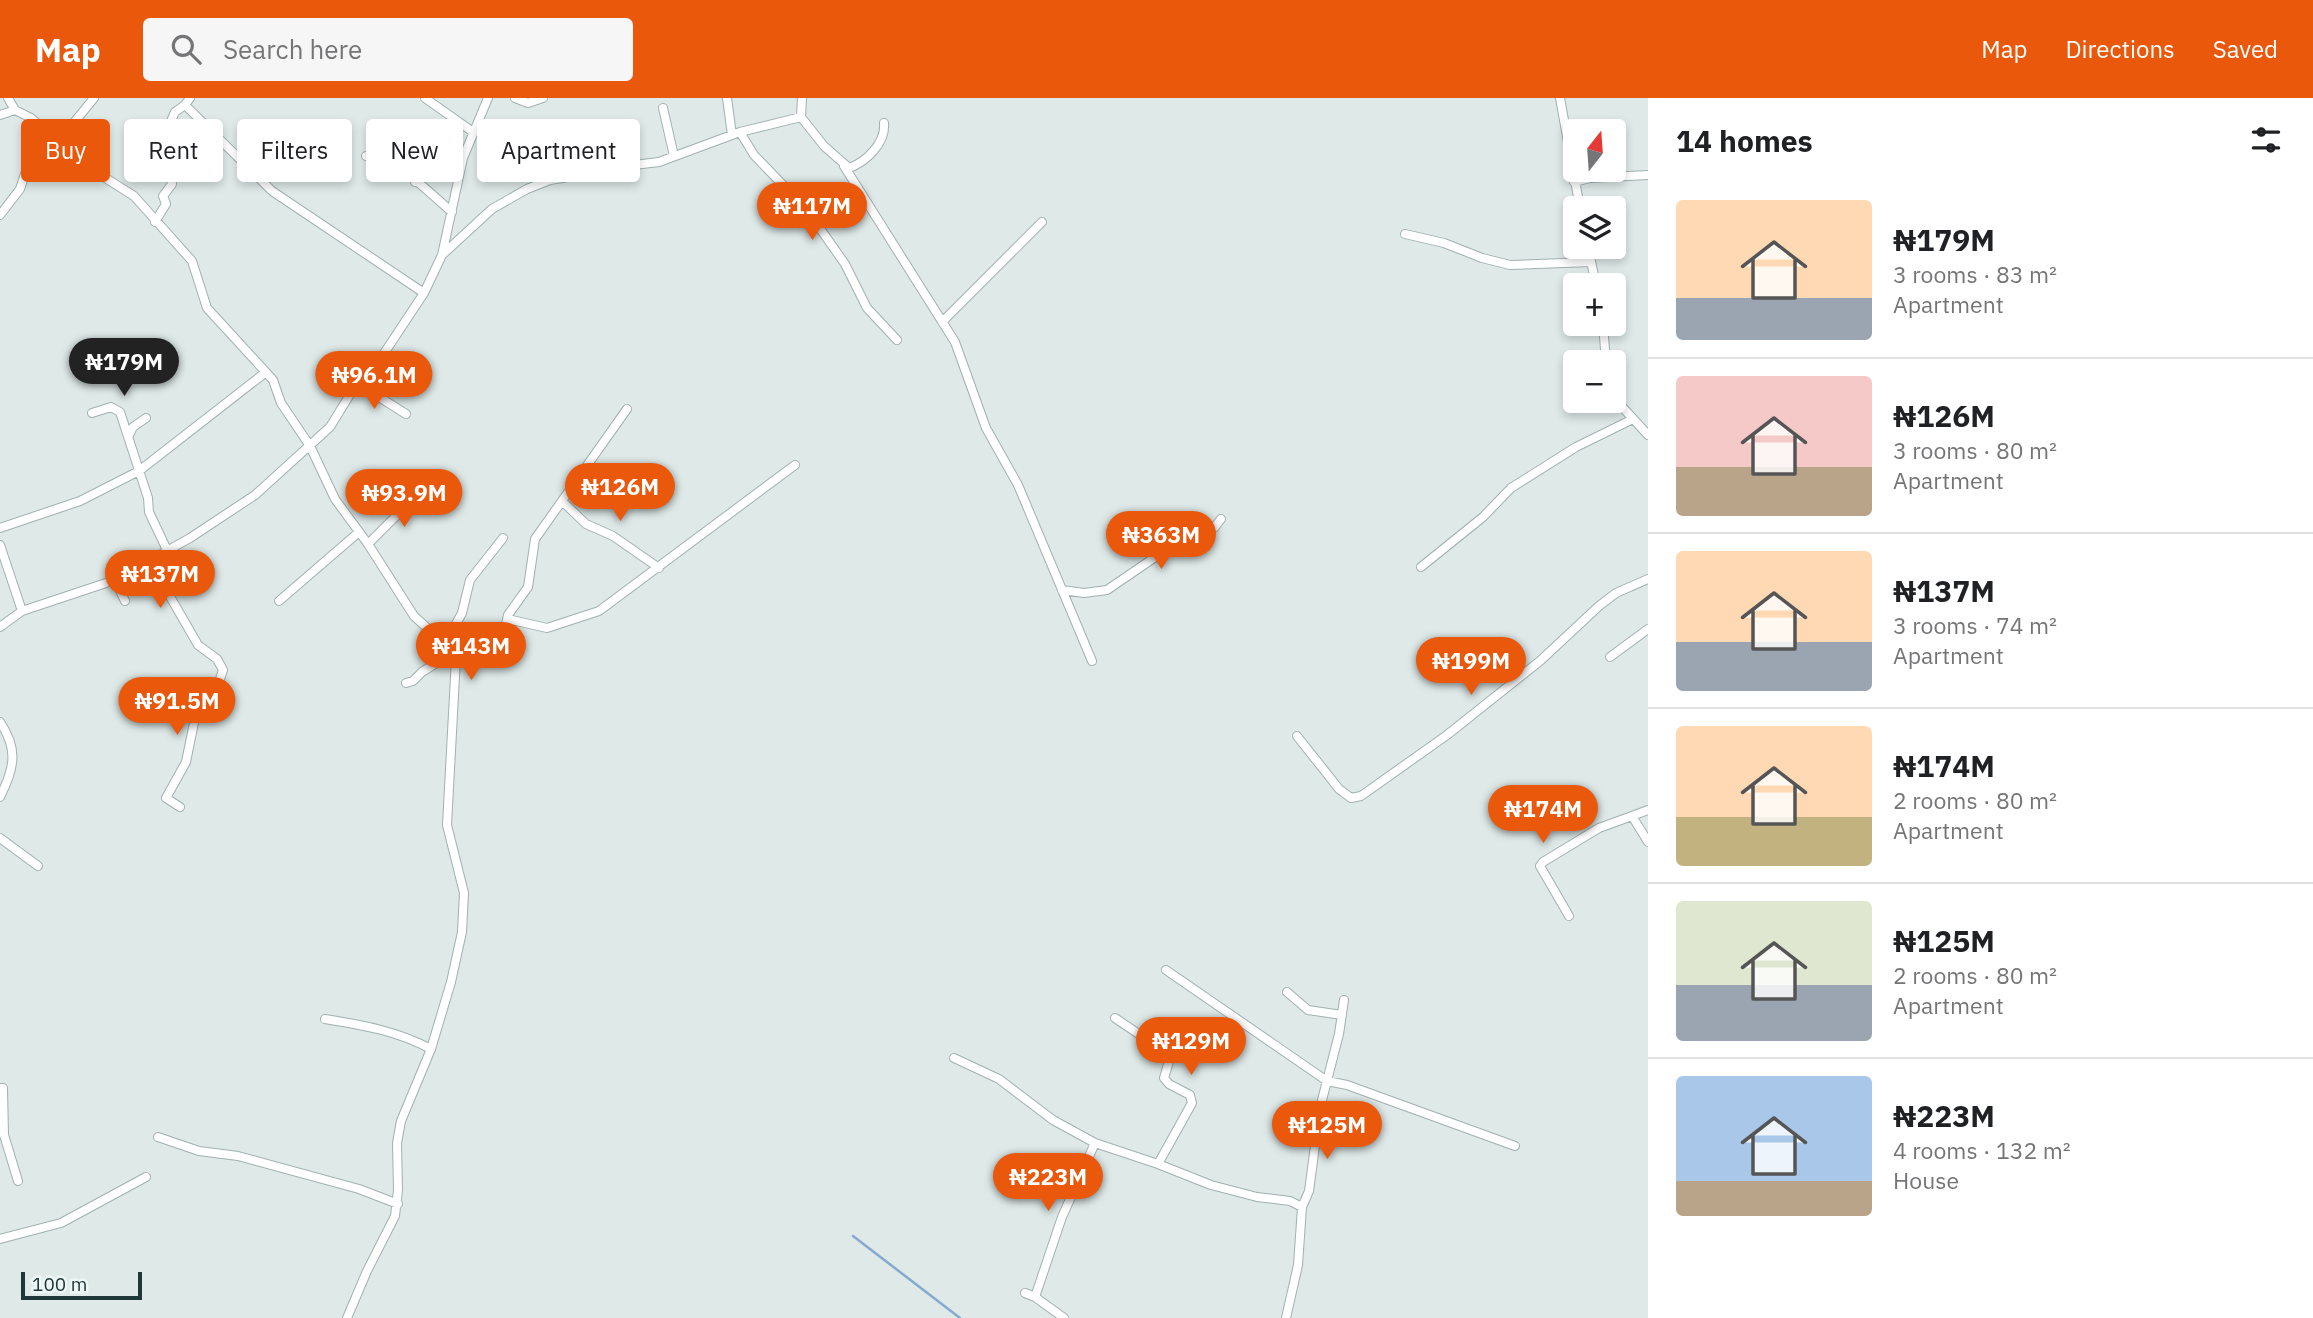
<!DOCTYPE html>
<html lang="en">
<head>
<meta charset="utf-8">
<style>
  body { margin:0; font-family:"IBM Plex Sans",sans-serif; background:#f6f6f6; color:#202124; height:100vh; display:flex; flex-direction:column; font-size:26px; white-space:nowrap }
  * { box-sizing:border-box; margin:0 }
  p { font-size:23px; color:#757577 }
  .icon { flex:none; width:38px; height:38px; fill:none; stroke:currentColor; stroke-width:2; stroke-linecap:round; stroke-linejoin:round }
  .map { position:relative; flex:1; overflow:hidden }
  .drawer { display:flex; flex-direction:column; background:#fff; width:665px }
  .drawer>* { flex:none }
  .banner { position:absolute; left:21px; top:21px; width:665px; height:63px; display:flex; gap:14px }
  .needle { width:46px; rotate:17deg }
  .controls { position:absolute; left:1563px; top:21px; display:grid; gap:14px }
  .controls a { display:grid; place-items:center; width:63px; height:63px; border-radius:7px; background:#fff; box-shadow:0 4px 10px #0003; font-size:35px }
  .scale { position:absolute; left:21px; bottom:18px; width:121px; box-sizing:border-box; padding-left:7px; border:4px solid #203739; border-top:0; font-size:19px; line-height:24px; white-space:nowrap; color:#203739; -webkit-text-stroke:5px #eef6f5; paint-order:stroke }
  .price { position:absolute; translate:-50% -60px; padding:0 16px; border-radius:24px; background:#ea580c; color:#fff; font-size:23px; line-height:46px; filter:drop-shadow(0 2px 4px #0008) }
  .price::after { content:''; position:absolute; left:50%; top:42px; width:21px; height:16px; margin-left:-10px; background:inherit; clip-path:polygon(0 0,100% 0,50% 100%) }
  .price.current { background:#222; color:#fff }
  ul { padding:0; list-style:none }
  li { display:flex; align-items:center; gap:21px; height:175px; padding:0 28px }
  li+li { border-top:2px solid #e0e0e0 }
  li span { display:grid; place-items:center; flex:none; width:196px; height:140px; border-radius:7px; color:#555 }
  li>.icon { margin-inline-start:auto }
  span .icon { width:84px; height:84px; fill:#fffc; stroke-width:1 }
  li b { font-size:30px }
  h2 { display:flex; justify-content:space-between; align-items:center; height:84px; padding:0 28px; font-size:30px }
  .pill { padding:0 24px; border-radius:7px; background:#fff; box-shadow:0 4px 10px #0003; font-size:24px; line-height:63px }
  .pill.current { background:#ea580c; color:#fff }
  header { display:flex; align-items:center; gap:42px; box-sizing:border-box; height:98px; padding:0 35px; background:#ea580c; color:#fff }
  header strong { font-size:33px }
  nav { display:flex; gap:38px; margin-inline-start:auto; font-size:24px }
  .search { width:490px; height:63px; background:#f6f6f6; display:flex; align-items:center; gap:18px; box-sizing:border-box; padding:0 24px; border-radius:7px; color:#757577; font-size:26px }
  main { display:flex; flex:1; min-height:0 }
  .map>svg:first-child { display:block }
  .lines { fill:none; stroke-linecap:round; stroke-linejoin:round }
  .stream { stroke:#86a9cf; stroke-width:2.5 }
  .minor-casing { stroke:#a1b0b0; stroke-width:10 }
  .minor { stroke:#fff; stroke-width:8 }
</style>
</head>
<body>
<header>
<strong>Map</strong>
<div class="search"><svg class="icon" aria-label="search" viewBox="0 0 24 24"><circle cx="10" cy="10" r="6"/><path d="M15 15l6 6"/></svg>Search here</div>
<nav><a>Map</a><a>Directions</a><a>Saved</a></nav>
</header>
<main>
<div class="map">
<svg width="1648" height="1220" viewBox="0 0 1648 1220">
  <rect width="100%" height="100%" fill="#dee9e8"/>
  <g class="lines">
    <!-- stream -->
    <path class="stream" d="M853,1138L960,1220"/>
    <defs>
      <path id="minor" d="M8,0L15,12
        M425,0L473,34
        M515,0L528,5L543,0
        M727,0L732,37
        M802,0L801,19L824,48L849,70C866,64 886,45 884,25
        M1560,0L1580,110
        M185,7L272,93L424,195
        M663,10L674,58
        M0,17L15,12L31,20L59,43L94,0
        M740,34L754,57L807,112L845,166L867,210L897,242
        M171,57V52L163,42L175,14L185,7L190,0
        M366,58C388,52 435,100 452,114
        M844,68L955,244L986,330L1018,387L1092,563
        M415,84L433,71L463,60
        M1574,84L1590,80L1648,77
        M0,117L20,91L26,73L59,43L85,67L134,98L192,163L207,210L273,282L281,305L310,348L335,401L368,446L414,518L449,550L456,560L447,727L464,795L462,834L451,884L431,951L401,1023L397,1045L398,1092L395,1118L367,1173L347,1220
        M155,124L166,106L163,98L172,86L171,79L165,71L170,57L178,58L188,50
        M1405,136L1444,145L1482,160L1510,167L1591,164
        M1588,149L1596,187
        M442,157L492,111L527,91L550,82L568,79L591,78L609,70L659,64L740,34L801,19
        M943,223L1042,124
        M1603,226L1606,264
        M357,285L406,316
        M1614,300L1648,337
        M92,315L111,309L120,314L148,400L149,414L167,452
        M129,337L133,329L146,320
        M562,403L586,426L613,438L659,470
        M0,430L80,403L139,373L266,274
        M368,446L418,396
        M0,447L22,513
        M149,462L198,547L217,561L223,572L220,581L197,610L186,664L166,700L180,709
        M1421,469L1483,419L1511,390L1576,349L1633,321
        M115,482L125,503
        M1062,492L1084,495L1107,492L1167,451L1214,430L1221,421
        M279,503L359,434
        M506,526L508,517L528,489L535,441L627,311
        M0,529L22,513L115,482L190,440L255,397L330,329L357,285L379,263L424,195L442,157L463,60L488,0
        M445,546L462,515L470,482L503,440
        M1610,559L1648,531
        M406,585L413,583L422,574L460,550L479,548L512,522L547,530L599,513L795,367
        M0,624C19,652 14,671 0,699
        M1297,638L1339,691L1351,700L1361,698L1447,637L1540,563L1599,508L1616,495L1648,481
        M1648,712L1632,718L1648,744
        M0,740L38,768
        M1569,818L1540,768L1543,764L1599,730L1632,718
        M1166,872L1327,983L1347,987L1515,1048
        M1287,894L1308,912L1342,917
        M1115,920L1167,955L1170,960L1164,980L1169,986L1190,997L1192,1005L1158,1066
        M325,921C363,927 397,933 431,951
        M954,960L999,981L1053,1022L1095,1045L1158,1066L1211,1087L1257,1099L1290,1103L1302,1109
        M0,990H3L4,1037L18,1083
        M158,1039L199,1053L238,1058L359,1091L398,1106
        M0,1141L61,1125L146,1079
        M1025,1195L1035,1199L1064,1220
        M1035,1199L1062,1119L1095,1045
        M1286,1220L1298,1167L1302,1109L1309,1093L1320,1010L1339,936L1344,902"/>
    </defs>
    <!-- minor casing -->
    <use href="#minor" class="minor-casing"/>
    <!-- minor -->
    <use href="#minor" class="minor"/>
  </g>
</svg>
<div class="controls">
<a><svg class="needle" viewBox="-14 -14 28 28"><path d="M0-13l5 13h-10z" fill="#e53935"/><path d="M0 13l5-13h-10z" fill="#757577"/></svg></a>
<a><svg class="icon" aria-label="layers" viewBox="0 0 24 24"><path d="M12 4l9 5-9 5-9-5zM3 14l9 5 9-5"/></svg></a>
<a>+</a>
<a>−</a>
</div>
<div class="scale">100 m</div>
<b class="price" style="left:812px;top:144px">₦117M</b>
<b class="price current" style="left:124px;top:300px">₦179M</b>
<b class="price" style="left:374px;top:313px">₦96.1M</b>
<b class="price" style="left:620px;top:425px">₦126M</b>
<b class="price" style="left:404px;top:431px">₦93.9M</b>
<b class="price" style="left:1161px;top:473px">₦363M</b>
<b class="price" style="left:160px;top:512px">₦137M</b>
<b class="price" style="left:471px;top:584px">₦143M</b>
<b class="price" style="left:1471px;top:599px">₦199M</b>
<b class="price" style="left:177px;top:639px">₦91.5M</b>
<b class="price" style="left:1543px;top:747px">₦174M</b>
<b class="price" style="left:1191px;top:979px">₦129M</b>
<b class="price" style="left:1327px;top:1063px">₦125M</b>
<b class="price" style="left:1048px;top:1115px">₦223M</b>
<div class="banner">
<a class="pill current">Buy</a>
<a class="pill">Rent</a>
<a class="pill">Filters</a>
<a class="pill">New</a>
<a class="pill">Apartment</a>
</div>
</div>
<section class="drawer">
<h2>14 homes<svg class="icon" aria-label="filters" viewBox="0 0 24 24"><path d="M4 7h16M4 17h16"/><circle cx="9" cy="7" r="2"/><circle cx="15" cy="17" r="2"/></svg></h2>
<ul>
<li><span style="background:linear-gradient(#ffd9b3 70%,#9aa5b1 0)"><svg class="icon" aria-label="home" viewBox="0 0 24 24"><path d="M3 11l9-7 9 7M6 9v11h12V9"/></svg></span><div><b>₦179M</b><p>3 rooms · 83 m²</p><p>Apartment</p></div></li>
<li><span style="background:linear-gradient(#f6c9c9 65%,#b9a48a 0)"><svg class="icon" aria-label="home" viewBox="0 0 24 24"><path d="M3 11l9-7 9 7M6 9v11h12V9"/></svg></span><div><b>₦126M</b><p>3 rooms · 80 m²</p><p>Apartment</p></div></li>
<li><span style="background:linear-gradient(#ffd9b3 65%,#9aa5b1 0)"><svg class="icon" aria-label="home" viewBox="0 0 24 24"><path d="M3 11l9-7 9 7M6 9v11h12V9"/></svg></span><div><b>₦137M</b><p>3 rooms · 74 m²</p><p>Apartment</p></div></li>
<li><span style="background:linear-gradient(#ffd9b3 65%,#c2b280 0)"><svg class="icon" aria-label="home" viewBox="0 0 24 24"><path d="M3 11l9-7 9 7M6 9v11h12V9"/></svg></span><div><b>₦174M</b><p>2 rooms · 80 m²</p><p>Apartment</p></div></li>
<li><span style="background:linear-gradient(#dfe7d0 60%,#9aa5b1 0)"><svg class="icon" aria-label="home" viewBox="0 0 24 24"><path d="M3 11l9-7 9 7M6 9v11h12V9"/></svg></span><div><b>₦125M</b><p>2 rooms · 80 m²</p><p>Apartment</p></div></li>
<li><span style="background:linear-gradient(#a9c7e8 75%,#b9a48a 0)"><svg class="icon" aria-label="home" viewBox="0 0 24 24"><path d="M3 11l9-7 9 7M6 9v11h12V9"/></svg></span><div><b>₦223M</b><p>4 rooms · 132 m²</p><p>House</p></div></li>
</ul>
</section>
</main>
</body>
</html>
